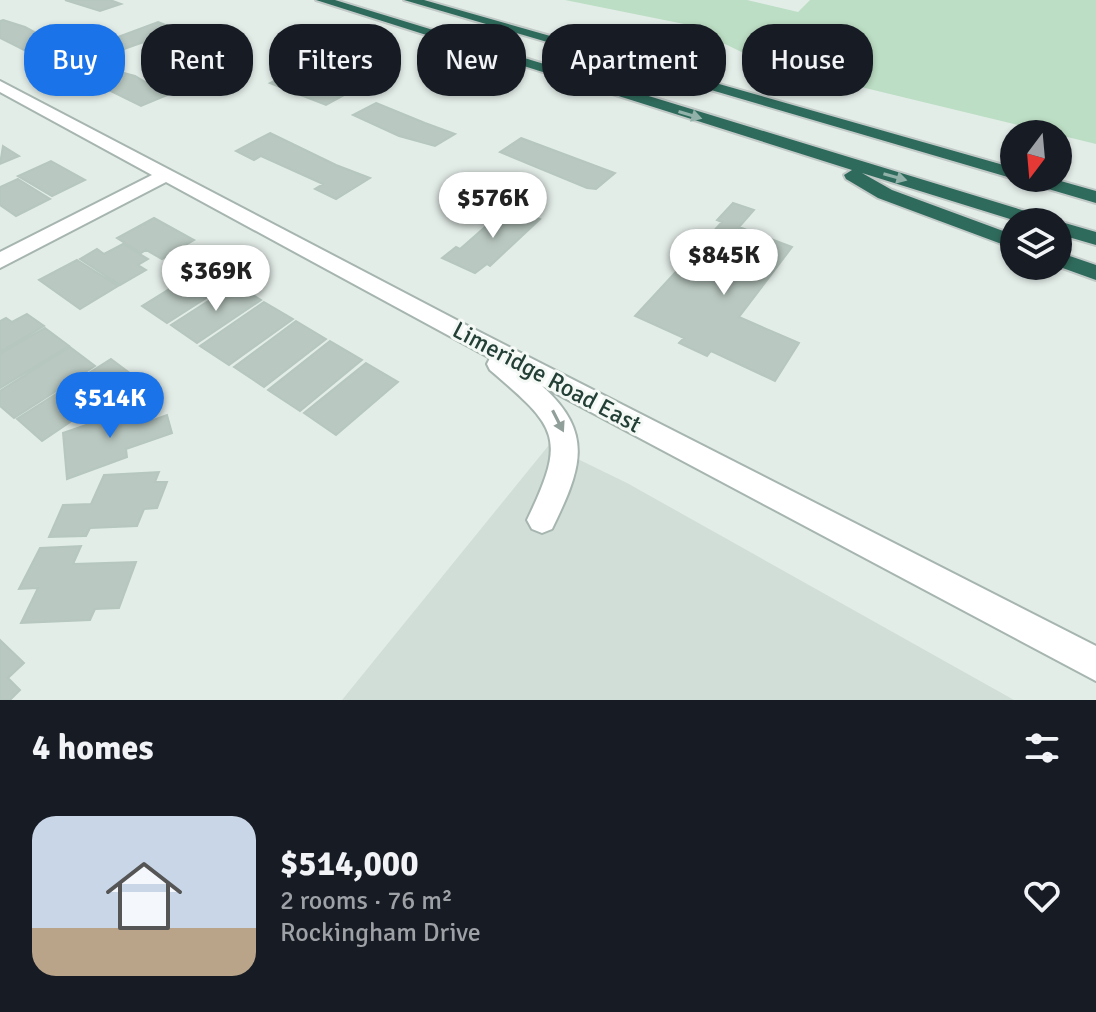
<!DOCTYPE html>
<html lang="en">
<head>
<meta charset="utf-8">
<style>
  body { margin:0; font-family:Signika,sans-serif; background:#242831; color:#f1f3f6; height:100vh; display:flex; flex-direction:column; font-size:30px; white-space:nowrap }
  * { box-sizing:border-box; margin:0 }
  p { font-size:26px; color:#9ea1a6 }
  .icon { flex:none; width:44px; height:44px; fill:none; stroke:currentColor; stroke-width:2; stroke-linecap:round; stroke-linejoin:round }
  .map { position:relative; height:700px; overflow:hidden }
  .details { display:flex; flex-direction:column; background:#171b24; flex:1 }
  .details>* { flex:none }
  .banner { position:absolute; left:24px; top:24px; width:1048px; height:72px; display:flex; gap:16px }
  .needle { width:52px; rotate:196deg }
  .buttons { position:absolute; left:1000px; top:120px; display:grid; gap:16px }
  .buttons a { display:grid; place-items:center; width:72px; height:72px; border-radius:50%; background:#171b24; box-shadow:0 2px 6px #0004; font-size:40px }
  .price { position:absolute; translate:-50% -68px; padding:0 18px; border-radius:28px; background:#fff; color:#222; font-size:26px; line-height:52px; filter:drop-shadow(0 2px 4px #0008) }
  .price::after { content:''; position:absolute; left:50%; top:48px; width:24px; height:18px; margin-left:-12px; background:inherit; clip-path:polygon(0 0,100% 0,50% 100%) }
  .price.selected { background:#1a73e8; color:#fff }
  ul { padding:0; list-style:none }
  li { display:flex; align-items:center; gap:24px; height:200px; padding:0 32px }
  li+li { border-top:2px solid #363941 }
  li span { display:grid; place-items:center; flex:none; width:224px; height:160px; border-radius:24px; color:#555 }
  li>.icon { margin-inline-start:auto }
  span .icon { width:96px; height:96px; fill:#fffc; stroke-width:1 }
  li b { font-size:34px }
  h2 { display:flex; justify-content:space-between; align-items:center; height:96px; padding:0 32px; font-size:34px }
  .pill { padding:0 28px; border-radius:32px; background:#171b24; box-shadow:0 2px 6px #0004; font-size:28px; line-height:72px }
  .pill.selected { background:#1a73e8; color:#fff }
  .map>svg:first-child { display:block }
  .built { fill:#d1ddd7 }
  .green { fill:#bcdec4 }
  .building { fill:#b9c8c1; stroke:#b6c7bf; stroke-width:2 }
  .lines { fill:none; stroke-linecap:round; stroke-linejoin:round }
  .minor-casing { stroke:#a6b5af; stroke-width:4 }
  .motorway-casing { stroke:#c1c9c7; stroke-width:4 }
  .minor { fill:#fff; fill-rule:evenodd }
  .motorway { fill:#2f6b5c; fill-rule:evenodd }
  .oneway { fill:#92b2a9 }
  .oneway2 { fill:#919f9a }
  .labels { text-anchor:middle; dominant-baseline:central; stroke-width:6; stroke-linejoin:round; paint-order:stroke }
  .street-label { font-size:24px; fill:#233f36; stroke:#f4f9f6 }
</style>
</head>
<body>
<div class="map">
<svg width="1096" height="700" viewBox="0 0 1096 700">
  <rect width="100%" height="100%" fill="#e3ede8"/>
  <!-- built -->
  <path class="built" d="M549,445L627,483L1014,700H342Z"/>
  <!-- green -->
  <path class="green" d="M565,0H747L798,12L810,0H1096V144L766,64L684,24Z"/>
  <!-- building -->
  <path class="building" d="M65,0H110L121,4L100,11Z
    M3,20L25,27L51,41L24,50L0,38V21Z
    M158,22L178,30L90,61L94,63L71,72L51,62Z
    M192,37L241,55L247,59L223,69L168,47Z
    M109,69L135,76L167,95L141,106L84,78Z
    M293,71L341,88L348,93L326,105L270,83Z
    M376,103L425,123L455,134L435,146L399,136L353,115Z
    M270,133L336,165L370,178L336,199L315,189L323,184L261,156L254,160L236,151Z
    M521,138L615,173L596,189L587,188L500,152Z
    M3,146L19,156L0,164Z
    M51,161L85,180L52,196L18,176Z
    M18,179L50,199L16,216L0,205V187Z
    M733,203L754,210L739,227L792,247L739,317L799,343L775,381L711,351L707,356L679,343L684,338L635,316L722,222L717,220Z
    M509,206L540,219L490,266L487,264L475,273L442,258L456,247L460,249Z
    M154,218L194,240L162,259L146,250L141,253L117,238Z
    M123,244L148,259L138,265L146,270L120,285L80,259L97,249L104,254Z
    M77,260L118,286L80,309L39,280Z
    M205,267L231,282L167,323L142,306Z
    M235,284L261,300L197,343L171,325Z
    M264,302L293,319L229,365L200,346Z
    M27,314L44,326L0,352V321L6,318L12,322Z
    M296,321L326,339L264,387L234,367Z
    M45,328L69,346L0,388V354Z
    M330,341L362,360L300,411L268,390Z
    M70,347L95,366L14,418L0,406V391Z
    M111,359L139,380L125,390L122,387L42,441L17,419Z
    M366,363L398,382L336,435L304,413Z
    M144,405L148,422L167,415L172,433L126,449L127,457L67,479L63,433Z
    M159,472L155,482H167L157,508L144,509L137,526L90,528L86,536L49,537L63,505L91,504L104,475Z
    M81,546L73,564L136,562L119,608L95,609L90,620L21,623L38,588L19,589L40,548Z
    M0,640L24,663L8,678L20,690L10,700H0Z"/>
  <g class="lines">
    <defs>
      <path id="minor" d="M0,81L468,326L1096,646V681L542,386C596,434 580,471 552,529L542,533L532,529L527,520C567,437 558,428 490,370L487,364L490,358L166,182L0,268V252L152,175L0,92Z"/>
      <path id="motorway" d="M316,0H335L1048,218L1051,222H1020L862,173L892,190L1014,235V248L1007,246L878,198L846,179L844,175L852,170Z
        M404,0H424L1014,168V178H1050L1096,191V203Z
        M1058,221L1096,232V245L1058,234V222H1054Z
        M1058,252L1096,265V280L1057,266Z"/>
    </defs>
    <!-- minor casing -->
    <use href="#minor" class="minor-casing"/>
    <!-- motorway casing -->
    <use href="#motorway" class="motorway-casing"/>
    <!-- minor -->
    <use href="#minor" class="minor"/>
    <!-- motorway -->
    <use href="#motorway" class="motorway"/>
  </g>
  <!-- one-way arrows -->
  <defs><path id="oneway-solid" d="M-6-.8H1V-3.2L6.5 0L1 3.2V.8H-6Z" transform="scale(2)"/></defs>
  <g class="oneway">
    <use href="#oneway-solid" transform="translate(690 115) rotate(17)"/>
    <use href="#oneway-solid" transform="translate(895 177) rotate(16)"/>
  </g>
  <use class="oneway2" href="#oneway-solid" transform="translate(558 421) rotate(63)"/>
  <g class="labels">
    <!-- street labels -->
    <g class="street-label">
      <text transform="translate(547 377) rotate(28)">Limeridge Road East</text>
    </g>
  </g>
</svg>
<div class="buttons">
<a><svg class="needle" viewBox="-14 -14 28 28"><path d="M0-13l5 13h-10z" fill="#e53935"/><path d="M0 13l5-13h-10z" fill="#9ea1a6"/></svg></a>
<a><svg class="icon" aria-label="layers" viewBox="0 0 24 24"><path d="M12 4l9 5-9 5-9-5zM3 14l9 5 9-5"/></svg></a>
</div>
<b class="price" style="left:493px;top:240px">$576K</b>
<b class="price" style="left:724px;top:297px">$845K</b>
<b class="price" style="left:216px;top:313px">$369K</b>
<b class="price selected" style="left:110px;top:440px">$514K</b>
<div class="banner">
<a class="pill selected">Buy</a>
<a class="pill">Rent</a>
<a class="pill">Filters</a>
<a class="pill">New</a>
<a class="pill">Apartment</a>
<a class="pill">House</a>
</div>
</div>
<section class="details">
<h2>4 homes<svg class="icon" aria-label="filters" viewBox="0 0 24 24"><path d="M4 7h16M4 17h16"/><circle cx="9" cy="7" r="2"/><circle cx="15" cy="17" r="2"/></svg></h2>
<ul>
<li><span style="background:linear-gradient(#c9d6e8 70%,#b9a48a 0)"><svg class="icon" aria-label="home" viewBox="0 0 24 24"><path d="M3 11l9-7 9 7M6 9v11h12V9"/></svg></span><div><b>$514,000</b><p>2 rooms · 76 m²</p><p>Rockingham Drive</p></div><svg class="icon" aria-label="heart" viewBox="0 0 24 24"><path d="M12 20l-8-8c-3-5 5-10 8-4 3-6 11-1 8 4z"/></svg></li>
</ul>
</section>
</body>
</html>
